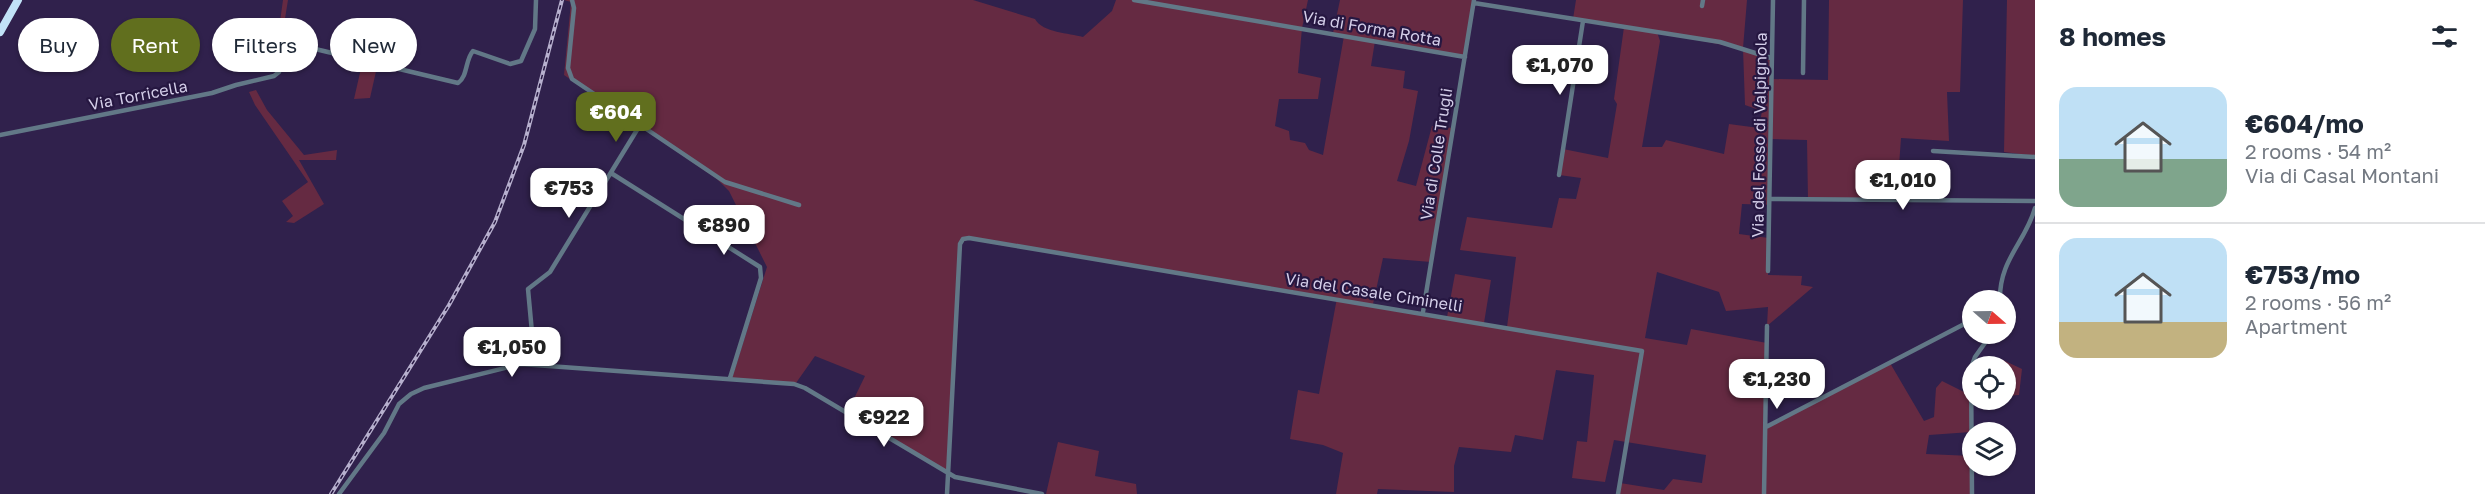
<!DOCTYPE html>
<html lang="en">
<head>
<meta charset="utf-8">
<style>
  body { margin:0; font-family:"Golos Text",sans-serif; background:#f6f6f7; color:#1f2937; height:100vh; display:flex; flex-direction:column; font-size:22px; white-space:nowrap }
  * { box-sizing:border-box; margin:0 }
  p { font-size:20px; color:#747a83 }
  .icon { flex:none; width:33px; height:33px; fill:none; stroke:currentColor; stroke-width:2; stroke-linecap:round; stroke-linejoin:round }
  .map { position:relative; flex:1; overflow:hidden }
  .panel { display:flex; flex-direction:column; background:#fff; width:450px }
  .panel>* { flex:none }
  .guide { position:absolute; left:18px; top:18px; width:570px; height:54px; display:flex; gap:12px }
  .needle { width:39px; rotate:110deg }
  .controls { position:absolute; left:1962px; top:290px; display:grid; gap:12px }
  .controls a { display:grid; place-items:center; width:54px; height:54px; border-radius:50%; background:#fff; box-shadow:0 2px 4px #0004; font-size:30px }
  .price { position:absolute; translate:-50% -51px; padding:0 14px; border-radius:12px; background:#fff; color:#222; font-size:20px; line-height:39px; filter:drop-shadow(0 2px 3px #0008) }
  .price::after { content:''; position:absolute; left:50%; top:36px; width:18px; height:14px; margin-left:-9px; background:inherit; clip-path:polygon(0 0,100% 0,50% 100%) }
  .price.current { background:#616f1e; color:#fff }
  ul { padding:0; list-style:none }
  li { display:flex; align-items:center; gap:18px; height:150px; padding:0 24px }
  li+li { border-top:2px solid #e0e1e3 }
  li span { display:grid; place-items:center; flex:none; width:168px; height:120px; border-radius:18px; color:#555 }
  li>.icon { margin-inline-start:auto }
  span .icon { width:72px; height:72px; fill:#fffc; stroke-width:1 }
  li b { font-size:26px }
  h2 { display:flex; justify-content:space-between; align-items:center; height:72px; padding:0 24px; font-size:26px }
  .tag { padding:0 21px; border-radius:27px; background:#fff; box-shadow:0 2px 4px #0004; font-size:21px; line-height:54px }
  .tag.current { background:#616f1e; color:#fff }
  main { display:flex; flex:1; min-height:0 }
  .map>svg:first-child { display:block }
  .green { fill:#652a42; fill-rule:evenodd }
  .lines { fill:none; stroke-linecap:round; stroke-linejoin:round }
  .minor { stroke:#627887; stroke-width:4.5 }
  .motorway { stroke:#c1e2f7; stroke-width:8 }
  .rail-casing { stroke:#b7b0ce; stroke-width:4 }
  .rail { stroke:#261741; stroke-width:1.5; stroke-dasharray:4.5; stroke-linecap:butt }
  .labels { text-anchor:middle; dominant-baseline:central; stroke-width:4.5; stroke-linejoin:round; paint-order:stroke }
  .street-label { font-size:16px; fill:#d4cee9; stroke:#261741 }
</style>
</head>
<body>
<main>
<div class="map">
<svg width="2035" height="494" viewBox="0 0 2035 494">
  <rect width="100%" height="100%" fill="#30214c"/>
  <!-- green -->
  <path class="green" d="M283,0H288L282,37L278,36Z
    M564,0H973L1035,19C1043,33 1069,33 1083,37L1112,11L1116,0H1308L1302,28L1298,73L1321,78L1318,99H1279L1275,126L1289,131L1290,140L1305,143L1309,150L1323,155L1344,36L1333,33L1340,0H1474L1465,57L1375,41L1371,66L1405,71L1403,88L1418,91L1409,141L1397,181L1416,186L1432,126L1453,128L1431,262L1383,258L1373,304L1447,317L1455,274L1491,280L1484,323L1507,327L1516,257L1460,250L1467,217L1552,228L1559,198L1576,199L1581,178L1559,175L1563,149L1608,158L1617,104L1614,99L1624,27L1573,19L1576,0H1747L1743,48L1771,58V79L1828,80L1829,0H1963L1960,92H1947L1949,141L1901,138L1899,166L1926,167V200H1808L1807,140L1771,139V205L1742,204L1739,234L1769,238L1768,275L1802,276L1801,285L1813,287L1767,326L1768,307L1726,311L1719,292L1657,272L1645,338L1687,345L1691,329L1767,343L1766,426L1890,363L1924,421L1934,417L1936,388L1942,381L1966,393L1971,390L1972,399H1985L1971,401V432L1929,435L1926,454L1972,456V494H1618L1620,483L1664,490L1673,479L1702,483L1706,455L1614,440L1605,482L1572,478L1577,441L1587,442L1594,375L1556,370L1543,440L1515,435L1511,452L1459,447L1454,466V492L1378,489L1377,494H1336L1343,453L1323,445L1290,439L1298,390L1319,394L1337,298L969,238L960,244L948,474L847,413L865,376L815,356L796,383L732,378L767,267L729,191L717,179L564,75L571,2ZM1657,32L1743,49L1745,105L1762,111L1759,128L1729,124L1724,154L1666,140L1662,147H1642L1660,41Z
    M2007,0H2035V156L2004,152Z
    M362,64L377,67L370,98L354,99Z
    M256,90L267,110L304,155L337,150L336,160H299L324,204L294,223L286,222L293,216L282,201L308,182L255,105L249,92Z
    M2003,360L2022,369L2019,395L2006,396V366H1991Z
    M1058,442L1099,451L1095,476L1136,484L1137,494H1046Z"/>
  <g class="lines">
    <!-- minor -->
    <path class="minor" d="M572,0L574,8L568,68L572,79L725,182L799,205
      M1134,0L1465,57
      M1474,3L1720,42L1771,58
      M1702,6L1703,0
      M1803,73L1804,0
      M0,135L212,93L236,85L274,76L279,72L284,48L290,43L458,83C468,76 465,60 473,51L510,64L521,61L535,29L536,0
      M1933,151L2035,157
      M611,173L760,267L761,278L730,378
      M1559,175L1583,21
      M1771,199L2035,201
      M1768,271L1773,0
      M2000,300C1999,260 2025,243 2035,208
      M1423,312L1474,0
      M535,365L528,289L550,272L640,125
      M1766,427L1972,320
      M339,494L384,433L399,404L411,394L424,388L521,364L794,384L805,388L955,477L1042,494
      M947,494L960,244L963,239L969,238L1642,351L1618,494
      M1764,494L1767,326
      M1972,494L1971,368L1975,357L1992,333"/>
    <!-- motorway -->
    <path class="motorway" d="M0,32L18,0"/>
    <defs>
      <path id="rail" d="M331,494L449,305L495,222L524,145L562,0"/>
    </defs>
    <!-- rail casing -->
    <use href="#rail" class="rail-casing"/>
    <!-- rail -->
    <use href="#rail" class="rail"/>
  </g>
  <g class="labels">
    <!-- street labels -->
    <g class="street-label">
      <text transform="translate(1372 28) rotate(10)">Via di Forma Rotta</text>
      <text transform="translate(138 95) rotate(-11)">Via Torricella</text>
      <text transform="translate(1759 135) rotate(-89)">Via del Fosso di Valpignola</text>
      <text transform="translate(1436 154) rotate(-81)">Via di Colle Trugli</text>
      <text transform="translate(1374 292) rotate(9)">Via del Casale Ciminelli</text>
    </g>
  </g>
</svg>
<div class="controls">
<a><svg class="needle" viewBox="-14 -14 28 28"><path d="M0-13l5 13h-10z" fill="#e53935"/><path d="M0 13l5-13h-10z" fill="#747a83"/></svg></a>
<a><svg class="icon" aria-label="locate" viewBox="0 0 24 24"><circle cx="12" cy="12" r="6"/><path d="M12 2v4M12 18v4M2 12h4M18 12h4"/></svg></a>
<a><svg class="icon" aria-label="layers" viewBox="0 0 24 24"><path d="M12 4l9 5-9 5-9-5zM3 14l9 5 9-5"/></svg></a>
</div>
<b class="price" style="left:1560px;top:96px">€1,070</b>
<b class="price current" style="left:616px;top:143px">€604</b>
<b class="price" style="left:1903px;top:211px">€1,010</b>
<b class="price" style="left:569px;top:219px">€753</b>
<b class="price" style="left:724px;top:256px">€890</b>
<b class="price" style="left:512px;top:378px">€1,050</b>
<b class="price" style="left:1777px;top:410px">€1,230</b>
<b class="price" style="left:884px;top:448px">€922</b>
<div class="guide">
<a class="tag">Buy</a>
<a class="tag current">Rent</a>
<a class="tag">Filters</a>
<a class="tag">New</a>
</div>
</div>
<section class="panel">
<h2>8 homes<svg class="icon" aria-label="filters" viewBox="0 0 24 24"><path d="M4 7h16M4 17h16"/><circle cx="9" cy="7" r="2"/><circle cx="15" cy="17" r="2"/></svg></h2>
<ul>
<li><span style="background:linear-gradient(#bfe0f5 60%,#7fa58c 0)"><svg class="icon" aria-label="home" viewBox="0 0 24 24"><path d="M3 11l9-7 9 7M6 9v11h12V9"/></svg></span><div><b>€604/mo</b><p>2 rooms · 54 m²</p><p>Via di Casal Montani</p></div></li>
<li><span style="background:linear-gradient(#bfe0f5 70%,#c2b280 0)"><svg class="icon" aria-label="home" viewBox="0 0 24 24"><path d="M3 11l9-7 9 7M6 9v11h12V9"/></svg></span><div><b>€753/mo</b><p>2 rooms · 56 m²</p><p>Apartment</p></div></li>
</ul>
</section>
</main>
</body>
</html>
